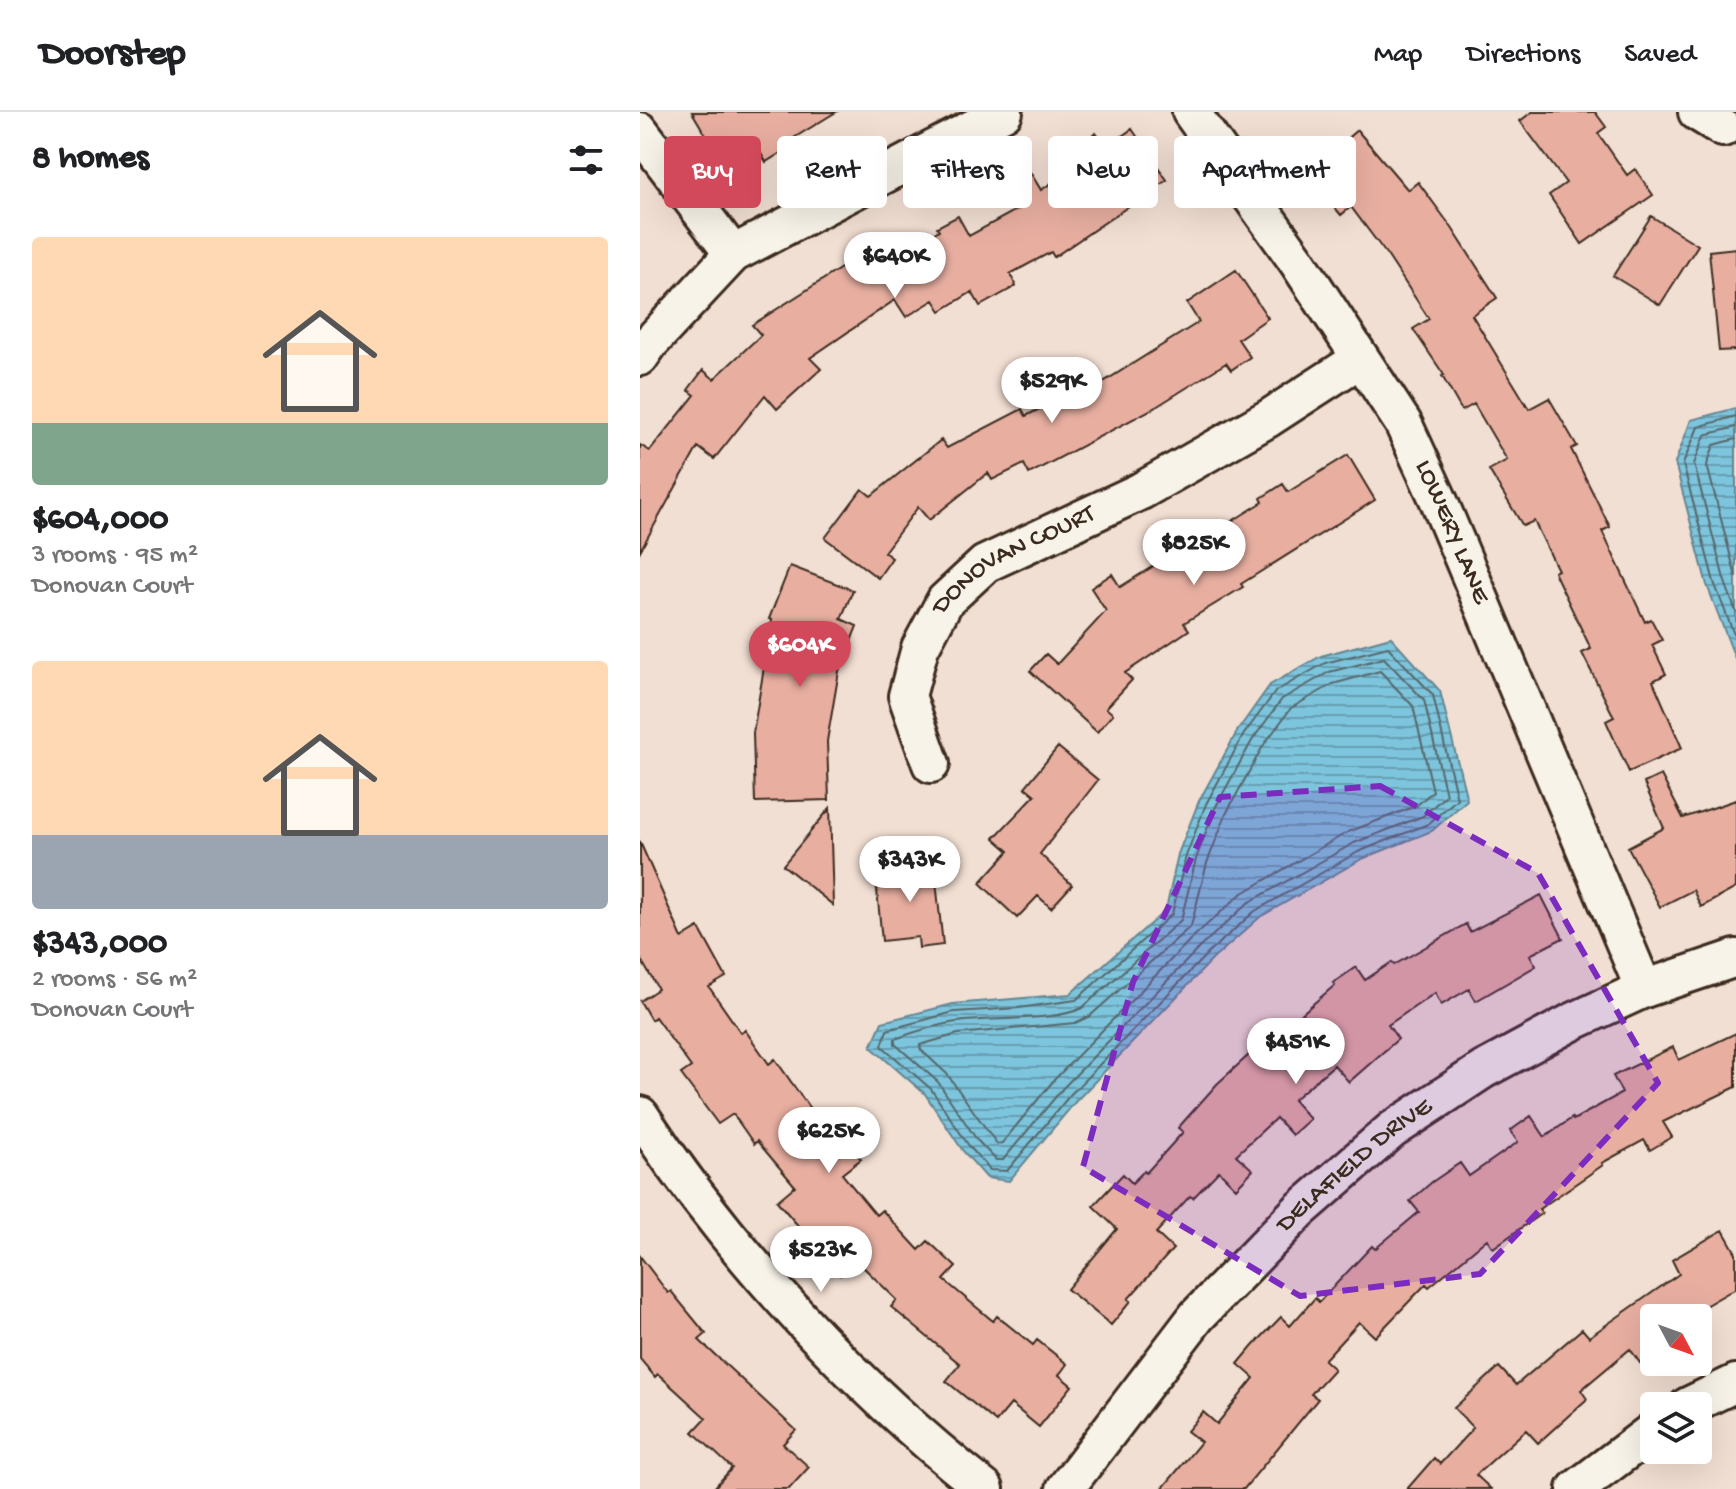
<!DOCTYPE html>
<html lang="en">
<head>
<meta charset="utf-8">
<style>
  body { margin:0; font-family:"Gochi Hand",sans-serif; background:#f6f6f6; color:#202124; height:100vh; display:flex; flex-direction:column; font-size:30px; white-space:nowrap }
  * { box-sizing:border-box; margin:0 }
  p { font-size:26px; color:#757577 }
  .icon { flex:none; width:44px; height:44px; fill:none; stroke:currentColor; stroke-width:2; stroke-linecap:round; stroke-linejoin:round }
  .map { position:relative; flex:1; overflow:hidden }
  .sheet { display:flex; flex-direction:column; background:#fff; width:640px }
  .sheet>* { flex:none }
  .banner { position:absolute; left:24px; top:24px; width:760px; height:72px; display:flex; gap:16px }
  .needle { width:52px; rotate:131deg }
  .tools { position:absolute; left:1000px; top:1192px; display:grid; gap:16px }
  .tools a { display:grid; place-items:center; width:72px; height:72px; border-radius:8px; background:#fff; box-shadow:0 8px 32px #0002; font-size:40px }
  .price { position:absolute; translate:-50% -68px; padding:0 18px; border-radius:28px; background:#fff; color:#222; font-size:26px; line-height:52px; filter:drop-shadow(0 2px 4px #0008) }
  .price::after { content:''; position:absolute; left:50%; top:48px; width:24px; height:18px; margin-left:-12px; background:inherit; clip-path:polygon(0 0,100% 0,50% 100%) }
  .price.on { background:#d1495b; color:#fff }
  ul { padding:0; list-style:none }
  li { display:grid; align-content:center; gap:16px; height:424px; padding:0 32px }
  li span { display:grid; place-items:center; height:248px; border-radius:8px; color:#555 }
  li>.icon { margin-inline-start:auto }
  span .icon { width:144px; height:144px; fill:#fffc; stroke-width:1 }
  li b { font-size:34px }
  h2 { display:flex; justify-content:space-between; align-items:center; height:96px; padding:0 32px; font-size:34px }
  .chip { padding:0 28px; border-radius:8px; background:#fff; box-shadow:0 8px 32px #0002; font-size:28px; line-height:72px }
  .chip.on { background:#d1495b; color:#fff }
  header { display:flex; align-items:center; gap:48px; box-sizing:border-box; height:112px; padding:0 40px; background:#fff; border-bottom:2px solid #e0e0e0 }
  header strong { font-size:38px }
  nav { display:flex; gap:44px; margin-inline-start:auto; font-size:28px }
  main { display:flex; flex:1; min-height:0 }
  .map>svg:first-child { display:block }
  .water { fill:url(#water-rules); stroke:#638691; stroke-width:2 }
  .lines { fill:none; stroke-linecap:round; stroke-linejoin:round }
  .shore { stroke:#55686a; stroke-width:2 }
  .building { fill:#e8afa1; stroke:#3b2a1e; stroke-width:2 }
  .minor-casing { stroke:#3b2a1e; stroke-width:42 }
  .minor { stroke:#f7f3e8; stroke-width:36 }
  .marked { fill:#7b2cbf; fill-opacity:0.2; stroke:#7b2cbf; stroke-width:6; stroke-dasharray:16 10; stroke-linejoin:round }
  .labels { text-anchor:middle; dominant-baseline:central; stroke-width:6; stroke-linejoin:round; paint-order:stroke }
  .street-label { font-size:26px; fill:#3b2a1e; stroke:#f7f3e8 }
</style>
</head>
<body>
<header>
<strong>Doorstep</strong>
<nav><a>Map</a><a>Directions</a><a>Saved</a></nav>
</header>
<main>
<section class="sheet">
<h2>8 homes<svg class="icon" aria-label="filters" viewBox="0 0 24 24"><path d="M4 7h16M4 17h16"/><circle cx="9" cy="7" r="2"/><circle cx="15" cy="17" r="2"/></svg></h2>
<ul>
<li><span style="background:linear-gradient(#ffd9b3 75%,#7fa58c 0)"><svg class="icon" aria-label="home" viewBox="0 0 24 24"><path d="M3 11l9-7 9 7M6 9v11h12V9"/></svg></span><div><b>$604,000</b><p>3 rooms · 95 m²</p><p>Donovan Court</p></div></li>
<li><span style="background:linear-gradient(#ffd9b3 70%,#9aa5b1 0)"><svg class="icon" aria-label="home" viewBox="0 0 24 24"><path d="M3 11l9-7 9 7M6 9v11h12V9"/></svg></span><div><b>$343,000</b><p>2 rooms · 56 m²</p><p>Donovan Court</p></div></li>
</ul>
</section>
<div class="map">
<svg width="1096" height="1377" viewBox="0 0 1096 1377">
  <defs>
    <pattern id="water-rules" width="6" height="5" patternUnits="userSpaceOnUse" patternTransform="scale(2)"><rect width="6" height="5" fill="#7dc4dd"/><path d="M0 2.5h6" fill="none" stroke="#689fb3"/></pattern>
  </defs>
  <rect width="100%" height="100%" fill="#f2dfd3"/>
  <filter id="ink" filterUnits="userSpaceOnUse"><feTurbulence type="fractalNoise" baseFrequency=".0125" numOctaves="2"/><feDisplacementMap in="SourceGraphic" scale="16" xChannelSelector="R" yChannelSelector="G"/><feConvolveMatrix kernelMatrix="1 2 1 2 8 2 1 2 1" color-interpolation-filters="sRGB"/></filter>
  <g filter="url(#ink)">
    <!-- water -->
    <path class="water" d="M1096,296V549L1067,473L1035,351L1051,308Z
      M751,525L800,579L827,688L792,719L722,747L620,805L573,847L436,989L369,1069L347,1066L323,1039L285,982L231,935L242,910L313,892L430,882L526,798L538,742L559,689L598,618L630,573L681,544Z"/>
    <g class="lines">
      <!-- shore -->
      <path class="shore" d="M1096,304L1058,315L1043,352L1074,470L1096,528
        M1096,315L1065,323L1054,352L1084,467L1096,500
        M1096,327L1074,333L1067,353L1096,465
        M748,535L793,583L817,687L788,712L718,740L615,799L567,842L430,983L367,1059L350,1058L329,1034L291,977L242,934L247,918L314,900L379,896L436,888L532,802L546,744L566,692L604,622L636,579L685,551Z
        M744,546L784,588L806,683L783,704L714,731L608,791L560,835L423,976L363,1048H356L337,1028L298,970L255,932V927C274,920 296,913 316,910C349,905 415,910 442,896L541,808L556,747L575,696L613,627L642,587L689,560Z
        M740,559L773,594L793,679L776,694L708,720L601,782L552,826L414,968L362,1031L357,1032L307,962L281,938L280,933L318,922L435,911L450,904L551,814L567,751L586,702L623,634L651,596L693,572Z"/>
    </g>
    <!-- building -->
    <path class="building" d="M52,0H196L144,32L147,37L126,50L117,35L85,55Z
      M892,0H955L966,15L958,21L987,63L995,57L1013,83L942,132L909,83L926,71L880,9Z
      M492,17L527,68L414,145L411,140L370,162L376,174L340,194L332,180L301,199L294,188L266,205L255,188L170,246L181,257L137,297L125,283L74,347L58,335L0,439V333L10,339L55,283L48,278L63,258L74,267L121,223L112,213L248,126L258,144L299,118L297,115L318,104L329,124L382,95L368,75L390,60L401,78L444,49L435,35L456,21L466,35Z
      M717,18L768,78L778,70L812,116L857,186L832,203L889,297L909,286L937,334L931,337L970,415L962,419L1005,510L1011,507L1022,528L1012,533L1026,562L1013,569L1042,636L989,660L966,609L974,605L942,541L951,537L914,460L918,458L894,409L883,414L849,358L867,348L834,292L822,299L802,264L804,263L773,217L789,207L747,143L711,95L701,103L666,61Z
      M1011,104L1058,133L1020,193L973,164Z
      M1096,136V238L1079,239L1069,139Z
      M596,158L628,206L598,227L610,245L591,258L586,251L516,295L389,362L384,352L352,368L348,361L289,408L278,395L244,440L252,446L238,466L185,426L222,377L231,384L301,328L307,336L382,297L386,304L457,267L460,272L559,210L547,191Z
      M708,343L735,388L601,472L603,475L544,511L549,518L485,561L492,568L466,596L473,602L457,620L390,559L406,542L417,552L466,499L451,476L472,462L480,475L569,419L571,422L623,390L621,386L643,372L648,380Z
      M150,454L213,478L201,507L217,514L199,559L187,629L189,688L115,690L113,621L132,508L129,507Z
      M418,635L458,668L400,742L432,773L411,796L398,784L377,806L340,771L369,739L354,726L395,683L385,675Z
      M1021,663L1043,706L1096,688V776L1061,795L1053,778L1020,795L988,735L1024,716L1004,671Z
      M190,696L193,793L143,753Z
      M0,730L42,826L59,816L86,865L69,875L101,921L105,918L129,952L135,947L187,1021L194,1015L221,1047L202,1062L236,1103L242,1098L279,1138L288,1129L316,1155L304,1168L353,1209L357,1204L393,1233L397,1228L427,1252L419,1263L432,1274L399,1315L371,1292L356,1310L306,1269L320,1252L251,1195L257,1188L217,1149L200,1163L137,1089L155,1074L117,1029L114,1032L93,1002L78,1012L41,962L51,955L15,905L11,908L0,889L18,877L0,846Z
      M294,751L303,833L279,836L278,825L242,829L235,758Z
      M901,783L923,826L890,843L896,854L836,889L829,877L801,893L795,881L748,913L758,927L709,970L694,953L653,988L670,1007L652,1023L636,1006L596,1043L613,1058L596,1076L579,1059L553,1086L550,1084L516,1121L533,1137L488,1187L491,1189L471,1213L427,1177L477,1117L453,1094L483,1062L492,1071L504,1059L506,1061L543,1020L538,1016L577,972L610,942L616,949L662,910L658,905L695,873L693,871L716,855L725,868L752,850L754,853L826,812L830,820Z
      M1096,921V975L1023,1010L1032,1025L1010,1038L1004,1028L962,1051L963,1053L899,1097L902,1101L853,1136L847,1127L789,1175L786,1172L735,1225L719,1210L684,1248L694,1257L671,1282L678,1287L604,1377H522L561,1330L547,1319L563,1300L577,1312L614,1266L598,1252L613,1234L641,1205L650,1214L675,1186L679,1190L732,1134L735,1137L779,1100L770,1089L792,1070L820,1051L829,1064L878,1030L870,1019L891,1004L905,1025L932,1006L933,1008L982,981L973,964L1033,935L1039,948Z
      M1083,1118L1096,1141V1176L1044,1206H1014V1241L1000,1251L990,1237L941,1278L947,1287L898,1331L886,1318L836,1363L851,1377H767L794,1346L800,1352L833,1316L814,1296L859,1255L876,1273L942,1217L949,1225L1039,1162L1032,1148Z
      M0,1144L28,1181L31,1179L66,1222L59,1228L156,1318L143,1332L169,1355L149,1377H73L92,1356L53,1320L66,1306L18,1262L15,1265L0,1247Z"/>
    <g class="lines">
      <defs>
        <g id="minor">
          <path id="s1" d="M551,0L657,149L763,311L798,387L1004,877"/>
          <path d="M1057,0L1083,16"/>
          <path d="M0,19L93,142"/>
          <path d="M0,245L9,232L93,142L364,0"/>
          <path id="s2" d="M291,652L267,584L280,536L305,489L345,452L501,379L629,306L720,247"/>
          <path d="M0,1003C90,1141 215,1275 345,1377"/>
          <path d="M1048,1294L1096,1271"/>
          <path id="s3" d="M425,1377L557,1204L660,1098L752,1018L843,958L932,910L1004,877L1096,846"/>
          <path d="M936,1377L1014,1318"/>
        </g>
      </defs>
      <!-- minor casing -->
      <use href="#minor" class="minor-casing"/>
      <!-- minor -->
      <use href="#minor" class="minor"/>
    </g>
  </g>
  <!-- marked area -->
  <path class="marked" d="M740,674L898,761L1018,971L840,1162L660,1184L443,1055L493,870L580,685Z"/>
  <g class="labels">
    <!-- street labels -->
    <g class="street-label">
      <text stroke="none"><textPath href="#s1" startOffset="496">LOWERY LANE</textPath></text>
      <text stroke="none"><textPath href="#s2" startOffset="256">DONOVAN COURT</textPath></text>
      <text stroke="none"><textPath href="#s3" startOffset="436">DELAFIELD DRIVE</textPath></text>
    </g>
  </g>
</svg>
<div class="tools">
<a><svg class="needle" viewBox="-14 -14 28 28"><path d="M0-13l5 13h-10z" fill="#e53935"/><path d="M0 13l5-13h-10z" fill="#757577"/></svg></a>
<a><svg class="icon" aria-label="layers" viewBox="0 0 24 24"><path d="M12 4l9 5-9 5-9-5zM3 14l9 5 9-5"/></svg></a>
</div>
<b class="price" style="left:255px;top:188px">$640K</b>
<b class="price" style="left:412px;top:313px">$529K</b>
<b class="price" style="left:554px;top:475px">$825K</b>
<b class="price on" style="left:160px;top:577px">$604K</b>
<b class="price" style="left:270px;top:792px">$343K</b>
<b class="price" style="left:656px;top:974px">$451K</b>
<b class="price" style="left:189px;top:1063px">$625K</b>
<b class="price" style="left:181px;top:1182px">$523K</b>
<div class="banner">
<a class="chip on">Buy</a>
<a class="chip">Rent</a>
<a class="chip">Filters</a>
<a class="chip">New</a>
<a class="chip">Apartment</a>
</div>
</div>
</main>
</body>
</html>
